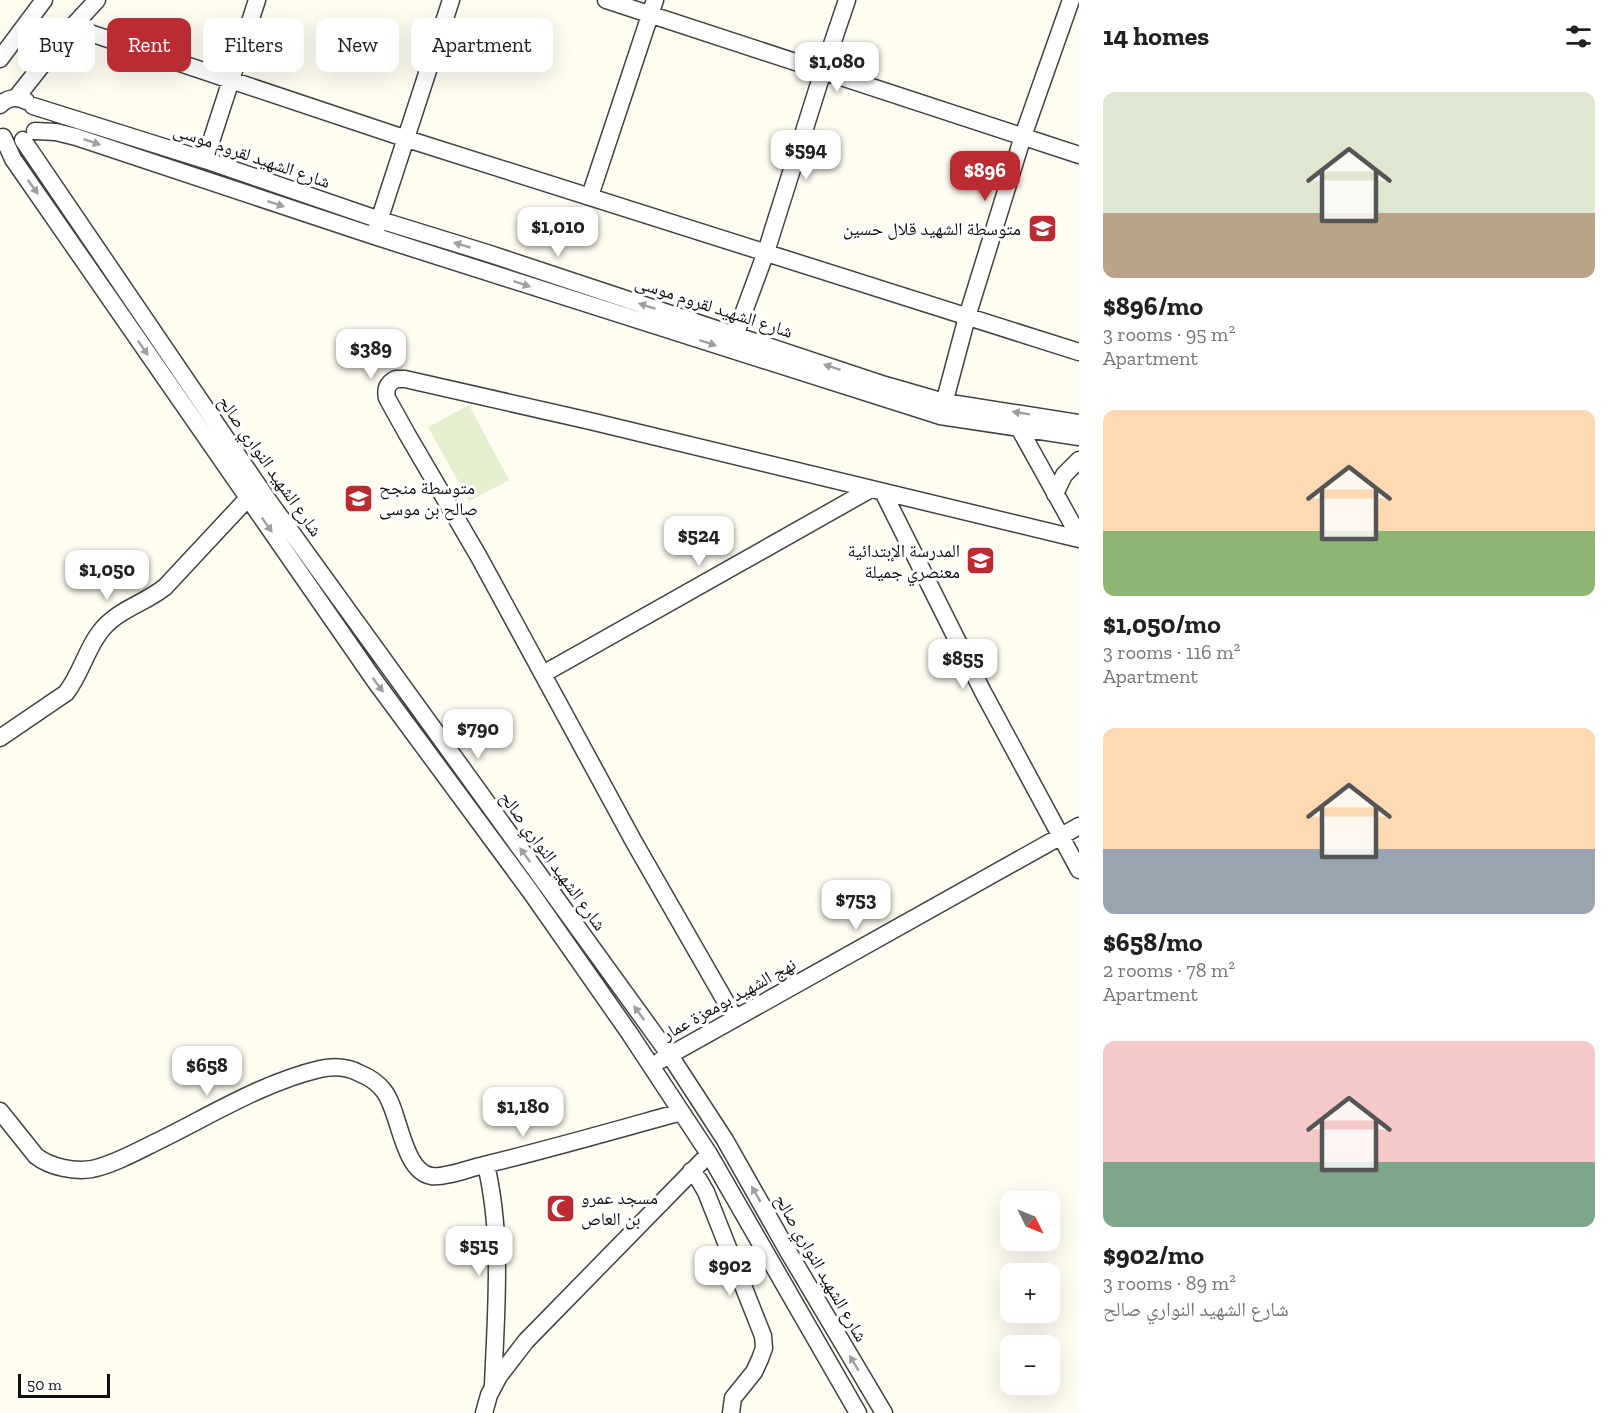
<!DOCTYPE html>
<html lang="en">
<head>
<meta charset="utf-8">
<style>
  body { margin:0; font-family:"Zilla Slab","Noto Naskh Arabic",serif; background:#f6f6f6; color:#202124; height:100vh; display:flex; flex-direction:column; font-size:22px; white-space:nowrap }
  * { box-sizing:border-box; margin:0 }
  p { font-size:20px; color:#757577 }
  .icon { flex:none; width:33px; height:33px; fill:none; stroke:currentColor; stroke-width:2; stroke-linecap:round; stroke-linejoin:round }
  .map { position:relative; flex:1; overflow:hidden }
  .sheet { display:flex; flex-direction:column; background:#fff; width:540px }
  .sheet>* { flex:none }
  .guide { position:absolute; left:18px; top:18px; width:570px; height:54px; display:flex; gap:12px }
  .needle { width:39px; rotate:133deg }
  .controls { position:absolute; left:1000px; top:1191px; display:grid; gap:12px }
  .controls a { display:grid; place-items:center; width:60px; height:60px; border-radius:12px; background:#fff; box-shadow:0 6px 24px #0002; font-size:30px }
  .scale { position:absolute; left:18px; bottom:15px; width:92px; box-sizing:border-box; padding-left:6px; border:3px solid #0f0f0f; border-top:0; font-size:16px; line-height:21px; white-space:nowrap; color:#0f0f0f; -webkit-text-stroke:4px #fff; paint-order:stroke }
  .price { position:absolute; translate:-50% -51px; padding:0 14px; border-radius:12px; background:#fff; color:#222; font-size:20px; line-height:39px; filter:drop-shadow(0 2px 3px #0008) }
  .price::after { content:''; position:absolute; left:50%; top:36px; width:18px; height:14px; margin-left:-9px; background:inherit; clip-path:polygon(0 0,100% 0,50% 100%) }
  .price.on { background:#bb2b32; color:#fff }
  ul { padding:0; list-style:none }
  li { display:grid; align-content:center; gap:12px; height:318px; padding:0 24px }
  li span { display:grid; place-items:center; height:186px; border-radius:12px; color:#555 }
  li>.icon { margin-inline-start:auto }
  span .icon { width:108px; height:108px; fill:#fffc; stroke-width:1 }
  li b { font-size:26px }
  h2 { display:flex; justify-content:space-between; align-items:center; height:72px; padding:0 24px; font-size:26px }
  .pill { padding:0 21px; border-radius:12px; background:#fff; box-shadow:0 6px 24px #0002; font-size:21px; line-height:54px }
  .pill.on { background:#bb2b32; color:#fff }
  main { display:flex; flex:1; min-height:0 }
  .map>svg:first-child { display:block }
  .pitch { fill:#e4f0cd }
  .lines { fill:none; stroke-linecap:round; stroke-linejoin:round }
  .minor-casing { stroke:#424242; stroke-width:19 }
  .minor { stroke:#fff; stroke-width:16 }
  .oneway { fill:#9f9f9f }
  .labels { text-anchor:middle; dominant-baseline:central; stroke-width:6; stroke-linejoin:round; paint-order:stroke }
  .street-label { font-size:18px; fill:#0f0f0f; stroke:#fff }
  .poi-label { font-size:18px; fill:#0f0f0f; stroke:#fff; text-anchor:end }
</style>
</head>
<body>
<main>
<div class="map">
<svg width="1079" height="1413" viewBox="0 0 1079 1413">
  <rect width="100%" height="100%" fill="#fffcf2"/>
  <!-- pitch -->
  <path class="pitch" d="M469,405L509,480L469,501L428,427Z"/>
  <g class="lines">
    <defs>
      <path id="minor" d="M606,0L1079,155
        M72,27L407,139L1079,352
        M0,59L44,0
        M16,98L72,27L97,0
        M0,105C7,98 17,96 26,101
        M33,106L205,160L380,220L487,253L885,385L944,402L1079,423
        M35,131L56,132L76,137L374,236L940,416L1079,437
        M3,137L13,159L375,681L530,891L630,1034L709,1154L858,1413
        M23,140L268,500L669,1054L725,1140L789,1253L884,1413
        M205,160L257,0
        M590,196L655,0
        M376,230L451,0
        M732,344L766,252L823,71L847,0
        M942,411L967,317L1023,136L1071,0
        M1019,428L1079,536
        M883,492L983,692L1079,870
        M1055,494L1064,475L1079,460
        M543,674L871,489
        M0,738L66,693C81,674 86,650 100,632C116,610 144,604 165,587L248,498
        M735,1018L634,842L479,557L407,434L387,398C385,389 388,383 396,379H405L590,421L1079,539
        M661,1060L1079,826
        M0,1111L36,1156C50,1167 74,1172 92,1169C112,1165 136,1152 154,1143C208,1117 261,1083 320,1069C334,1066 346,1066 359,1073C369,1077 378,1083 384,1091C400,1112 402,1170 431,1176C445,1178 470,1168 484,1165C550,1149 616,1130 681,1112
        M486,1165C503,1236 496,1312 493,1385
        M691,1171L699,1180L706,1192L763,1336L764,1348L760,1359L754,1372L733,1398L731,1413
        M484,1413L489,1395L499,1376L526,1341L709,1154"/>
    </defs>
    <!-- minor casing -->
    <use href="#minor" class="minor-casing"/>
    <!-- minor -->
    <use href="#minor" class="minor"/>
  </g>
  <!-- one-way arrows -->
  <defs><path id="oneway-solid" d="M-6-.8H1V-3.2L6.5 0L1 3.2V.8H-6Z" transform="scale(1.5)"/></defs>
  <g class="oneway">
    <use href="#oneway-solid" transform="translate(92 142) rotate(19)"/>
    <use href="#oneway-solid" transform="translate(33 187) rotate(54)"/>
    <use href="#oneway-solid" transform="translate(276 204) rotate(18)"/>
    <use href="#oneway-solid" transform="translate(462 245) rotate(-163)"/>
    <use href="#oneway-solid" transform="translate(522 284) rotate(18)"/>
    <use href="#oneway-solid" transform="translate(647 306) rotate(-162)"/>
    <use href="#oneway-solid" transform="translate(708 343) rotate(18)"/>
    <use href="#oneway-solid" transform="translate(143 348) rotate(55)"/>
    <use href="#oneway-solid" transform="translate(832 367) rotate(-162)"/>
    <use href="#oneway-solid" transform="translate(1021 413) rotate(-171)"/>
    <use href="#oneway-solid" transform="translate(267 525) rotate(55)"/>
    <use href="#oneway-solid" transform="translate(378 685) rotate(54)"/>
    <use href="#oneway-solid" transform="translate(525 855) rotate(-126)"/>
    <use href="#oneway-solid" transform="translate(639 1013) rotate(-126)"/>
    <use href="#oneway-solid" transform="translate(756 1194) rotate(-120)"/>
    <use href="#oneway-solid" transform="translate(854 1363) rotate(-121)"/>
  </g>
  <!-- icons -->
  <defs>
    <symbol id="school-square" viewBox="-11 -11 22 22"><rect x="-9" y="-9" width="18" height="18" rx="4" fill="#bb2b32" stroke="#fff"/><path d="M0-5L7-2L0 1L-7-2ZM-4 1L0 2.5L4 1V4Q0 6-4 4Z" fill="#fff"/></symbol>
    <symbol id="mosque-square" viewBox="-11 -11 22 22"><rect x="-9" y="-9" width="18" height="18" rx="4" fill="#bb2b32" stroke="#fff"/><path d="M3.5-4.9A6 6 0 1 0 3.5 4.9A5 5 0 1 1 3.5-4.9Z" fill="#fff"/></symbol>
  </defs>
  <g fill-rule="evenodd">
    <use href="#school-square" x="1026" y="212" width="33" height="33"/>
    <use href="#school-square" x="342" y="482" width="33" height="33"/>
    <use href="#school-square" x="964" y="544" width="33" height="33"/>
    <use href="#mosque-square" x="544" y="1192" width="33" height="33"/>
  </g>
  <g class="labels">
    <!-- street labels -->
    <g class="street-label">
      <text transform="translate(252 156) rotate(19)">شارع الشهيد لقروم موسى</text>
      <text transform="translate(714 307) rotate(18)">شارع الشهيد لقروم موسى</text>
      <text transform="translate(270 466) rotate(55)">شارع الشهيد النواري صالح</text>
      <text transform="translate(553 861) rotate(54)">شارع الشهيد النواري صالح</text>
      <text transform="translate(729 999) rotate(-29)">نهج الشهيد بومعزة عمار</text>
      <text transform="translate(821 1268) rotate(60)">شارع الشهيد النواري صالح</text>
    </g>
    <!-- poi labels -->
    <g class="poi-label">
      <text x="1021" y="229">متوسطة الشهيد قلال حسين</text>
      <text x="379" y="488" text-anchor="start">متوسطة منجح<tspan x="379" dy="21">صالح بن موسى</tspan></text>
      <text x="960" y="551">المدرسة الإبتدائية<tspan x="960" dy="21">معنصري جميلة</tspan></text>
      <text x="581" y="1198" text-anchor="start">مسجد عمرو<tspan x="581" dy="21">بن العاص</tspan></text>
    </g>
  </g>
</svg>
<div class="controls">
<a><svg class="needle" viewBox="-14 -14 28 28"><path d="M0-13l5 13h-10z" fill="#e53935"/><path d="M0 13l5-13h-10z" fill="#757577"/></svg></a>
<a>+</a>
<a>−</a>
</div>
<div class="scale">50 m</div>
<b class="price" style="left:837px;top:93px">$1,080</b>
<b class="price" style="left:806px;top:181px">$594</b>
<b class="price on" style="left:985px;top:202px">$896</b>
<b class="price" style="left:558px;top:258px">$1,010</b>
<b class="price" style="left:371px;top:380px">$389</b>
<b class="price" style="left:699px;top:567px">$524</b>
<b class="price" style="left:107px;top:601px">$1,050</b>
<b class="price" style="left:963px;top:690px">$855</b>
<b class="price" style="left:478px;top:760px">$790</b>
<b class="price" style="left:856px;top:931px">$753</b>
<b class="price" style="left:207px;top:1097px">$658</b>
<b class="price" style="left:523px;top:1138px">$1,180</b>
<b class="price" style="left:479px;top:1277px">$515</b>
<b class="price" style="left:730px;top:1297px">$902</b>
<div class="guide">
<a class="pill">Buy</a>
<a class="pill on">Rent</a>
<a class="pill">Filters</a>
<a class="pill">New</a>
<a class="pill">Apartment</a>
</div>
</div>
<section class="sheet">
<h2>14 homes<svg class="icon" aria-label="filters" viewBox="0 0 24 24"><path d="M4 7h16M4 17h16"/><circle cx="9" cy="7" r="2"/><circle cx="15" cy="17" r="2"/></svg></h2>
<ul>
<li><span style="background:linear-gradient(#dfe7d0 65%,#b9a48a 0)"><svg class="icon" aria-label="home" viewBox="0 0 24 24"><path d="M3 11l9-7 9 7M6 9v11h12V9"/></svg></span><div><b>$896/mo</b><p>3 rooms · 95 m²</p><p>Apartment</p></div></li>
<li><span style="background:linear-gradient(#ffd9b3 65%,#8fb573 0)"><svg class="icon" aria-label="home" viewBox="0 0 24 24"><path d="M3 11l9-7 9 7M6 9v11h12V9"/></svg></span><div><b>$1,050/mo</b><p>3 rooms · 116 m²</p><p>Apartment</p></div></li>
<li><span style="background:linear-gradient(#ffd9b3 65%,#9aa5b1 0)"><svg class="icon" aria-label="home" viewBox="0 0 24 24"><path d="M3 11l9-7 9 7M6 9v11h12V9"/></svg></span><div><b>$658/mo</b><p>2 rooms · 78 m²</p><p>Apartment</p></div></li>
<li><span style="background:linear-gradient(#f6c9c9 65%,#7fa58c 0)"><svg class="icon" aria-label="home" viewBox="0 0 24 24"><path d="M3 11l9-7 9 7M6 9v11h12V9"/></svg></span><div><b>$902/mo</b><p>3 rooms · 89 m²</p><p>شارع الشهيد النواري صالح</p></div></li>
</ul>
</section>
</main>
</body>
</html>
